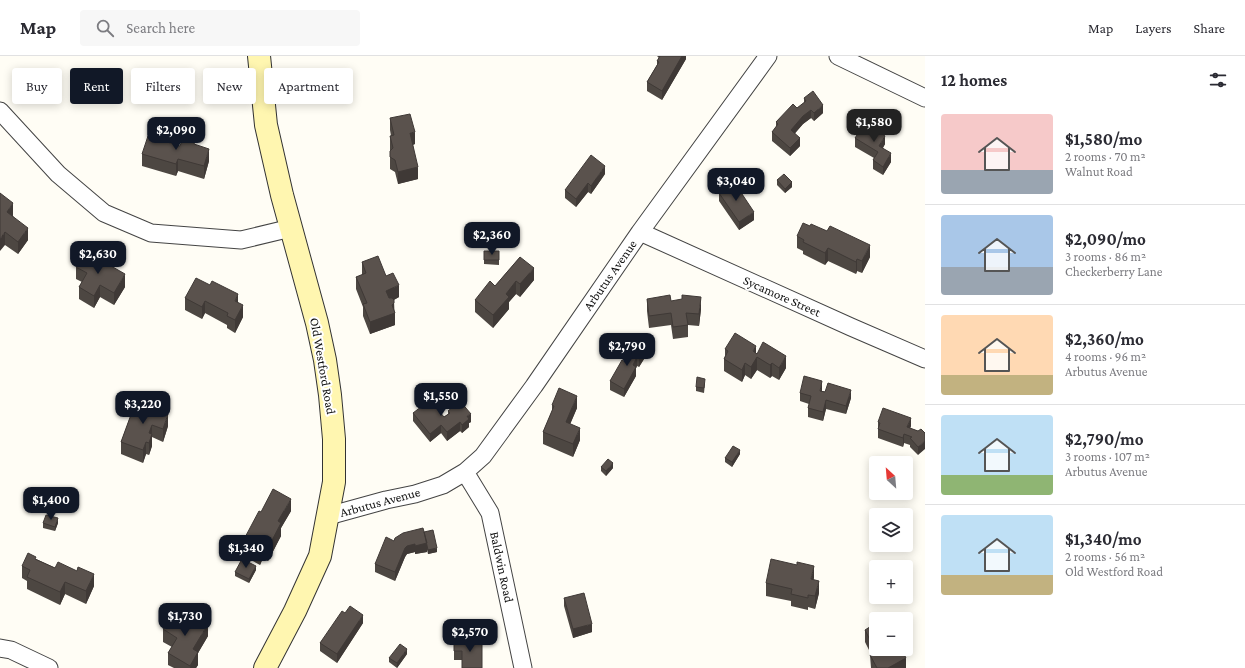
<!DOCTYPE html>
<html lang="en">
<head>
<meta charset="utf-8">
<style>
  body { margin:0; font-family:"Crimson Pro",serif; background:#f7f7f7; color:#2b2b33; height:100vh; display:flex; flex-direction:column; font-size:15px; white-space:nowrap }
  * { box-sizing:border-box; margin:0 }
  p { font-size:13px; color:#7c7c81 }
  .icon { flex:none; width:22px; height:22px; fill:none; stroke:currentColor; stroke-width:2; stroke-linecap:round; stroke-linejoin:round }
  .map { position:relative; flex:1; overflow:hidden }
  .details { display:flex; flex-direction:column; background:#fff; width:320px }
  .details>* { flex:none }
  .banner { position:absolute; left:12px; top:12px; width:380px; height:36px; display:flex; gap:8px }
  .needle { width:26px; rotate:334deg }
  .fabs { position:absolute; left:869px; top:400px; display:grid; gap:8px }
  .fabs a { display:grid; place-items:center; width:44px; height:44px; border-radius:4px; background:#fff; box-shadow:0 2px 10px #0003; font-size:20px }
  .price { position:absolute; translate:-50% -34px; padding:0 9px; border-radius:8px; background:#111827; color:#fff; font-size:13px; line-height:26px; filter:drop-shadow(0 1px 2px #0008) }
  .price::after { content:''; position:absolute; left:50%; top:24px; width:12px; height:9px; margin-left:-6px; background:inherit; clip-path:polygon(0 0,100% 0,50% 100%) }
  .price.current { background:#222; color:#fff }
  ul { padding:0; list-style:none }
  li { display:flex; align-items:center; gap:12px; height:100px; padding:0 16px }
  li+li { border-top:1px solid #e1e1e2 }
  li span { display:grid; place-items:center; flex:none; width:112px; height:80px; border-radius:4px; color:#555 }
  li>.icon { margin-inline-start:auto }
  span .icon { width:48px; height:48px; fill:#fffc; stroke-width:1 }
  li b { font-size:17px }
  h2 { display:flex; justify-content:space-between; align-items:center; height:48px; padding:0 16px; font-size:17px }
  .chip { padding:0 14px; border-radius:4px; background:#fff; box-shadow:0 2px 10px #0003; font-size:14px; line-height:36px }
  .chip.current { background:#111827; color:#fff }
  header { display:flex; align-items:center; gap:24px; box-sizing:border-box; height:56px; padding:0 20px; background:#fff; border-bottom:1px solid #e1e1e2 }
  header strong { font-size:19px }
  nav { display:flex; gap:22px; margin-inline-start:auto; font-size:14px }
  .search { width:280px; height:36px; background:#f7f7f7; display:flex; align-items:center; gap:10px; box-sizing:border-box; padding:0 14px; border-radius:4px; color:#7c7c81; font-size:15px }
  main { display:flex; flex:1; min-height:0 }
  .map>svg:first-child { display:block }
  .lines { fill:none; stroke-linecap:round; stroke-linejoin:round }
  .minor-casing { stroke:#444; stroke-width:19 }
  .secondary-casing { stroke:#333; stroke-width:24 }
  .minor { stroke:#fff; stroke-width:17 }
  .secondary { stroke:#fff6b0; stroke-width:22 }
  .wall { fill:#4d4742 }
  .shaded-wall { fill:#3f3936 }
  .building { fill:#5a524d; stroke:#3f3936 }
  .labels { text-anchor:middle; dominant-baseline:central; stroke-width:4; stroke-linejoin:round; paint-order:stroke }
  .street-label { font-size:13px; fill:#111; stroke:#fff }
</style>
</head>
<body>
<header>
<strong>Map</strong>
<div class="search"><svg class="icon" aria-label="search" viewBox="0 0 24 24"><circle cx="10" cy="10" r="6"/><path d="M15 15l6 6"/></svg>Search here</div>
<nav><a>Map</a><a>Layers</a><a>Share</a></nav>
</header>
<main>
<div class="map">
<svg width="925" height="612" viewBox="0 0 925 612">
  <rect width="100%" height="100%" fill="#fffdf5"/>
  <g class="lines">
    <defs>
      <path id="minor" d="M838,0L925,42
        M0,55L58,118L104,157L151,177L241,184L291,172
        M640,176L851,271L925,303
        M465,416L490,457L523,612
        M328,460L386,444L415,438L443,429L465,416L483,400L534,330L640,176L768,0
        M0,592L11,594L49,612"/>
      <path id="secondary" d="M259,0L266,69L282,139L317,267L325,304L330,339L334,383V426L320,500L295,555L265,612"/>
    </defs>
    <!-- minor casing -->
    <use href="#minor" class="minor-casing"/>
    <!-- secondary casing -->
    <use href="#secondary" class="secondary-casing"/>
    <!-- minor -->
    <use href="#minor" class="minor"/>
    <!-- secondary -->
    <use href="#secondary" class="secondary"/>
  </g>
  <!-- wall -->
  <path class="wall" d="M657,0H686V3L662,44L647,35V26L657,9V5L659,2Z
    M804,42L823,57L814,65L811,62L803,68L795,77L800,90L790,100L772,85V76L776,71V66L797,52L804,47Z
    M390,62L415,88L413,89L418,123L398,128L395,116L390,113V80H391L390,74Z
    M855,82L885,88L883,92L891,106L883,119L873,113V104L874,102L855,91Z
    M195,89L209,105L204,123L178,115L176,120L142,110V98L180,90Z
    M605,118L591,138L588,136L576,151L565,142V134Z
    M777,124L792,131L785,137L777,129Z
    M0,137L13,159V160L28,184L18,198L5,189Z
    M719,137L754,164L739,174L719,145Z
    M797,180L870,201L862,217L857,215L856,218L828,205L825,209L803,198V195L797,192Z
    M484,195H499V209L484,208Z
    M520,201L534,224L520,241L516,238L509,246V253L493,272L475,256V244L495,230Z
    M362,206L386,220L399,241L394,244L395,269L370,278L363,260V251L356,233V221L362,219Z
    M76,211L125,231L114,249L100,241L94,252L79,243V231L82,226L76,223Z
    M185,242L238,247L243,261L235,277L227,272V269L205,257L202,263L185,254Z
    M647,243L671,245L701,253L699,270L688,269V281L673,283L671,269L649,272L647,255Z
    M725,293L756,297L786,312L779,324L772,320L770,322L757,314L751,323L745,319L742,326L724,315V303L725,300Z
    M626,297L644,303L639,311L637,310L636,312V320L624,341L610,334V325L626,305Z
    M705,327L704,337L696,335V331Z
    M822,334V335L851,342L846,358L826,353L823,365L808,361V352L809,348L800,345V337Z
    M136,345L168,370L163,386L152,381V390L149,399L146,398L143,407L121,398V386Z
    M552,349L577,352L570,368L580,384L573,401L543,388V376L552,355Z
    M448,355L471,366L469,367V371L462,377L460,375L447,385L441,377L430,386L413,365V357L444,361L448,358Z
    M878,366L911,370L910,372L918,375V399L910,391V389L904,387L903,391L878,382Z
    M740,398L732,411L725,406V402Z
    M601,411L613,412L606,420L601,415Z
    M291,455L281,472V480L268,505L263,502L260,509L242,499V487L261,456Z
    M43,467H58L55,475L43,472Z
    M424,476L437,496L428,498L427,494V496L415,498V496L407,498L405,501L395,525L375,516V508L394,485Z
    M36,503L94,530L86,548L65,538L60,549L27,533V525L22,522V510Z
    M256,514L249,527L235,520V516Z
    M814,522L813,523L819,537L815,553L808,551V554L791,550V545L766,540V527Z
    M564,542L592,576L573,582L564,550Z
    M345,557L363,567L337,607L320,595V587Z
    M163,573L208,580L198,597V609L196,612H174L168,609V597L172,591L163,586Z
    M865,574L908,599L905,600L906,612H871L870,599L871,598L865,586Z
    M454,584H482L462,604H454Z
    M407,598L397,612L389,606V602Z"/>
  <!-- shaded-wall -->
  <path class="shaded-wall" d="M682,0H686V3L662,44V35Z
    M823,49V57L814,65V57Z
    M811,54V62L803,68L791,82V74L803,60Z
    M415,76V88L410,89V77Z
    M885,80V88L879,98V90Z
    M800,82V90L790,100V92Z
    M209,93V105L204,123V110Z
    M891,97V106L883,119V111Z
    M178,103V115L176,120V108Z
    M605,110V118L591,138V130Z
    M418,111V123L398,128V116Z
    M792,126V131L785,137V133Z
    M588,127V136L576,151V143Z
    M13,147V159L7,168V156Z
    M754,156V164L739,174V166Z
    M28,172V184L18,198V186Z
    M5,176V189L0,195V183Z
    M870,189V201L862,217V205Z
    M828,192V205L825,209V197Z
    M857,203V215L856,218V206Z
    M534,212V224L520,241V228Z
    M125,218V231L114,249V237Z
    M516,225V238L509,246V253L493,272V259L506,238Z
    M100,229V241L94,252V240Z
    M399,229V241L386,248V235Z
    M238,238V251L235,245Z
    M701,241V253L699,270V258Z
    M205,245V257L202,263V251Z
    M394,247V257H395V269L370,278V266Z
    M243,249V261L235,277V264Z
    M756,290V302L753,295Z
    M644,294V303L639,311V303Z
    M786,300V312L779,324V312Z
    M637,301V310L636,312V320L624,341V333L633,309Z
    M757,301V314L751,323V311Z
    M745,307V319L742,326V314Z
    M772,307V320L770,322V309Z
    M822,325V334L820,343V335Z
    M851,334V342L846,358V350Z
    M577,340V352L566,378V366Z
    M826,344V353L823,365V356Z
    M168,358V370L163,386V373Z
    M471,358V366L469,367V371L462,377V369L467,360Z
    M911,362V370L907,380V371Z
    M460,366V375L447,385V376Z
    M152,369V390L149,399V377Z
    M441,369V377L430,386V378Z
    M580,372V384L573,401V388Z
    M904,378V387L903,391V382Z
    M925,385V393L918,399V391Z
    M146,386V398L143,407V394Z
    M740,394V398L732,411V406Z
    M613,407V412L606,420V415Z
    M291,443V455L281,472V480L268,505V492L278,465Z
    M58,462V467L55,475V471Z
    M427,487V496L415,498V490Z
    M415,488V496L407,498L405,501L395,525V516L405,492L407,490Z
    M263,490V502L260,509V496Z
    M437,492V496L428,498V494Z
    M256,510V514L249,527V523Z
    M814,510V522L811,535V523Z
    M94,518V530L86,548V535Z
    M819,525V537L815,553V540Z
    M65,526V538L60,549V536Z
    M363,559V567L337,607V598Z
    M208,568V580L198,597V609L196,612H190L193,593Z
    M592,568V576L573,582V573Z
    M906,587H908V599L900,603V593H906Z
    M407,593V598L397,612V607Z
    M906,602V612H888Z"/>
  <!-- building -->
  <path class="building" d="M660,0H682L662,35L647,26L659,6L657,5Z
    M813,35L823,49L814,57L811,54L803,60L791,74L800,82L790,92L772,76L778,68L776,66L793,48L797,52L806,45L804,42Z
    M410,58L415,76L410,77L418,111L398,116L395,104L390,101V95L393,92L390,80L394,79L390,62Z
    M865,67L885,80L879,90L891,97L883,111L873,104L878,96L855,82Z
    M148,80L180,90L183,82L195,85L194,88L209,93L204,110L178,103L176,108L142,98Z
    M591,99L605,110L591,130L588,127L576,143L565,134Z
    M784,118L792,126L785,133L777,124Z
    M734,126L754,156L739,166L719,137Z
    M0,137L13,147L7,156L28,172L18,186L5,176L0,183Z
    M803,167L810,170L811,168L827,175L830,170L870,189L862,205L857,203L856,206L828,192L825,197L803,186L804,184L797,180Z
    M85,195L125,218L114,237L100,229L94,240L79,231L87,217L76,211Z
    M484,195H499V204H484Z
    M378,200L386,220L393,217L399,229L386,235L389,242H392L394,244V247L392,249L395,257L370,266L363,248L367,247L356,221L366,217L362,206Z
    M520,201L534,212L520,228L516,225L506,238L509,241L493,259L475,244L490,225L495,230Z
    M196,222L210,229L212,225L238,238L235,245L243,249L235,264L227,260L228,257L205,245L202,251L185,242Z
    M670,239L671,245L682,243V239L701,241L699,258L686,257L688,269L673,271L671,257L649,260L647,243Z
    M735,277L756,290L753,295L757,298L763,286L786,300L779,312L772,307L770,309L757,301L751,311L745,307L742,314L724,303L728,295L725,293Z
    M631,287L644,294L639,303L637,301L633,309L636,311L624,333L610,325L622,304L625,306L630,299L626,297Z
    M804,320L822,325L820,335L825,336L828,327L851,334L846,350L826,344L823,356L808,352L811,340L800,337Z
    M697,321L705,323L704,332L696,331Z
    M559,332L577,340L566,366L580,372L573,388L543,376L554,350L552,349Z
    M430,344L444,361L450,357L448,355L460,345L471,358L467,360L469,363L462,369L460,366L447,376L441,369L430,378L413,357Z
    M136,345L168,358L163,373L152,369L149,377L152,378L149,387L146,386L143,394L121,386Z
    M883,352L911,362L907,371L918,375L921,373L925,377V385L918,391L910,382L912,381L904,378L903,382L878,373L880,367L878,366Z
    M733,390L740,394L732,406L725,402Z
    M608,403L613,407L606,415L601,411Z
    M273,433L291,443L278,465L281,467L268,492L263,490L260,496L242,487L259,455L261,456Z
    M46,459L58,462L55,471L43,467Z
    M423,472L427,487L415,490V488L407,490L405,492L395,516L375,508L386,481L394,485L395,482L403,477Z
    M433,474L437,492L428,494L424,476Z
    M28,497L36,501L35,503L55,512L58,506L77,515L78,511L94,518L86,535L65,526L60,536L27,521L30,514L22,510Z
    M242,503L256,510L249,523L235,516Z
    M771,503L797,509V506L814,510L811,523L819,525L815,540L808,539V542L791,538L792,533L766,527Z
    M584,537L592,568L573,573L564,542Z
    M350,550L363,559L337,598L320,587L342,555L345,557Z
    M172,557L186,566L191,558L208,568L193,593L198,596L190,610L168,597L177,582L163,573Z
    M876,567V593H901L906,602L888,612H877L870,599L876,596L865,574Z
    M454,584H482V612H462V595H454Z
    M400,588L407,593L397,607L389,602Z"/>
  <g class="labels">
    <!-- street labels -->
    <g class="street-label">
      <text transform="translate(610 219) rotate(-55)">Arbutus Avenue</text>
      <text transform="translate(782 240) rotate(24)">Sycamore Street</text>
      <text transform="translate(323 310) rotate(80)">Old Westford Road</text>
      <text transform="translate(380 446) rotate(-15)">Arbutus Avenue</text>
      <text transform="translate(502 511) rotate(78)">Baldwin Road</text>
    </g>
  </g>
</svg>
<div class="fabs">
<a><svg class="needle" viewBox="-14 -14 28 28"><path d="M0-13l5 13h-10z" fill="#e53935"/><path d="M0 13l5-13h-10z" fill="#7c7c81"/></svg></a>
<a><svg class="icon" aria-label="layers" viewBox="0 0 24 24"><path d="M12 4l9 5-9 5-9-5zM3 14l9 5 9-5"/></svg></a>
<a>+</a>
<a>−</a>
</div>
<b class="price current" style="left:874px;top:87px">$1,580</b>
<b class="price" style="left:176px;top:95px">$2,090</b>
<b class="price" style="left:736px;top:146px">$3,040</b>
<b class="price" style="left:492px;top:200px">$2,360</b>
<b class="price" style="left:98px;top:219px">$2,630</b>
<b class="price" style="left:627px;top:311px">$2,790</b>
<b class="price" style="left:441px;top:361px">$1,550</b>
<b class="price" style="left:143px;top:369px">$3,220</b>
<b class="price" style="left:51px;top:465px">$1,400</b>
<b class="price" style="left:246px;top:513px">$1,340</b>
<b class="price" style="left:185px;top:581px">$1,730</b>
<b class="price" style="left:470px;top:597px">$2,570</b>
<div class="banner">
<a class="chip">Buy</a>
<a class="chip current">Rent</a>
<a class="chip">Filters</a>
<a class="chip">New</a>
<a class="chip">Apartment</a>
</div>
</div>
<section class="details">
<h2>12 homes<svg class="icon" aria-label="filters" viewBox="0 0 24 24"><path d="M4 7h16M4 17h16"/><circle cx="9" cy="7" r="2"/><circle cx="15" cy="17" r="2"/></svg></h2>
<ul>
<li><span style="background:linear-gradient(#f6c9c9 70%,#9aa5b1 0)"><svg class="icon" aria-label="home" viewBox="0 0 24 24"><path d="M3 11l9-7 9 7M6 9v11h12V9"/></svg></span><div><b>$1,580/mo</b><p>2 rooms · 70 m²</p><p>Walnut Road</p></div></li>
<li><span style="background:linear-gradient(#a9c7e8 65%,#9aa5b1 0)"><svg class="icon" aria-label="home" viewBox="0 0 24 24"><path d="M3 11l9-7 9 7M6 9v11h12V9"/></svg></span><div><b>$2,090/mo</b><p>3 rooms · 86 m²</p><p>Checkerberry Lane</p></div></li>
<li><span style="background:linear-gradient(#ffd9b3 75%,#c2b280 0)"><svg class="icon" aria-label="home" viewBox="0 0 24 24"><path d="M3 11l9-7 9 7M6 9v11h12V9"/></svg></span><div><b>$2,360/mo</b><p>4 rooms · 96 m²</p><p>Arbutus Avenue</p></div></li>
<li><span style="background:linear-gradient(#bfe0f5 75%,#8fb573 0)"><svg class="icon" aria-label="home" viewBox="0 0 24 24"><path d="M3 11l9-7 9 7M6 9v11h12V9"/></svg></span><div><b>$2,790/mo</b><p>3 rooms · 107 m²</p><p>Arbutus Avenue</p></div></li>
<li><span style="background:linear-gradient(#bfe0f5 75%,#c2b280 0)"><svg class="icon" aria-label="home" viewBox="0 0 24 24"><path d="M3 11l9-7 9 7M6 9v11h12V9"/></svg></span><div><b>$1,340/mo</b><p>2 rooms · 56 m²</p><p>Old Westford Road</p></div></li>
</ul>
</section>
</main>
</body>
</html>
